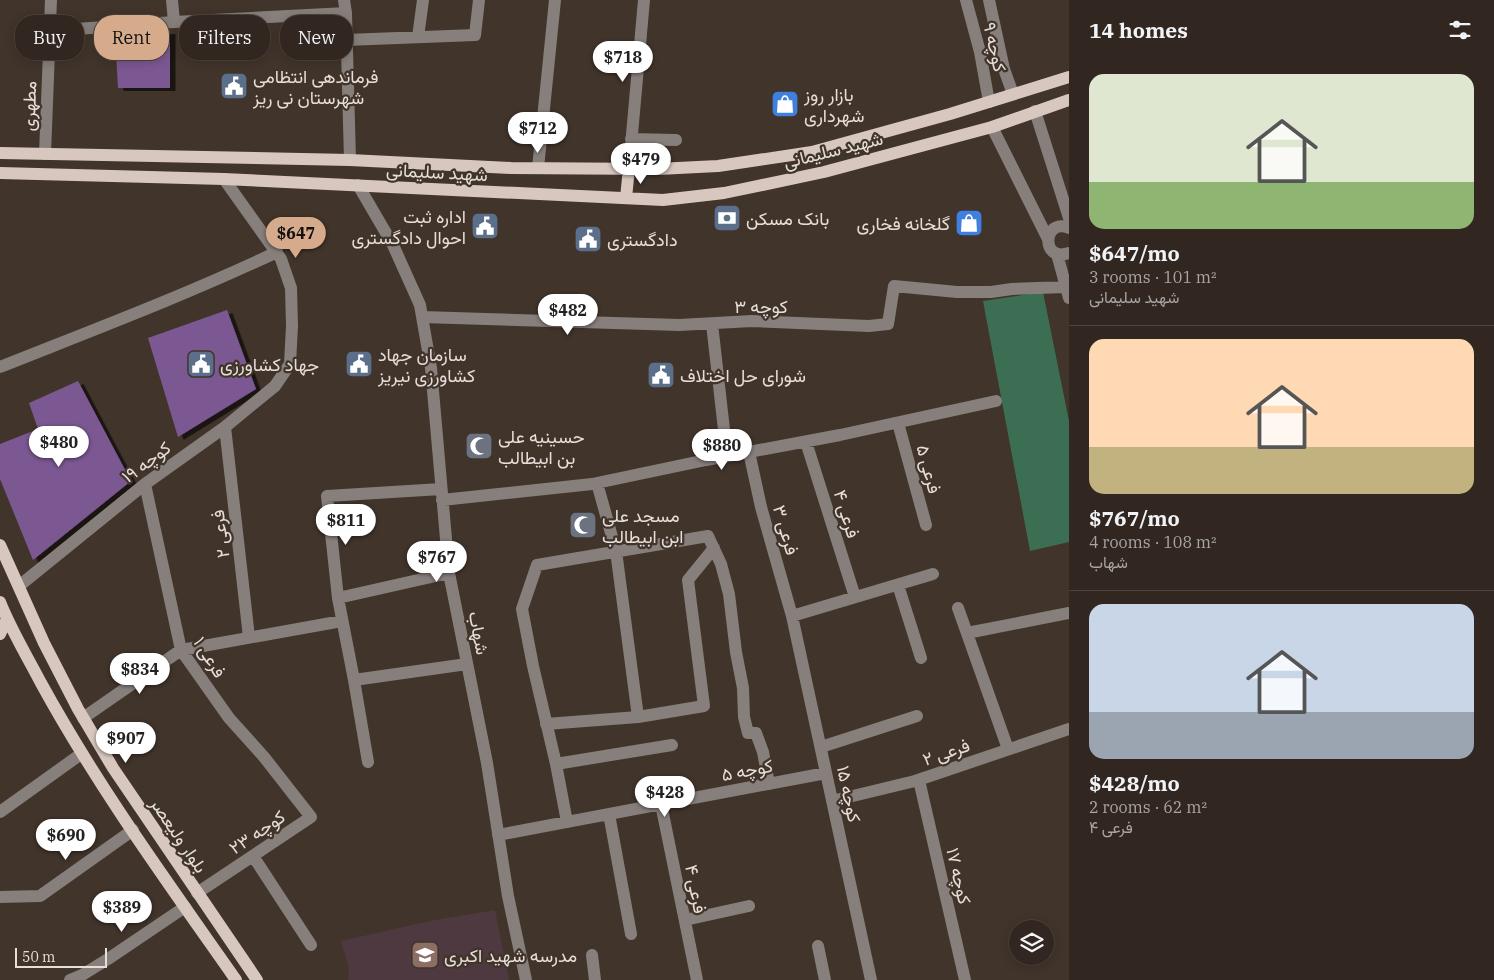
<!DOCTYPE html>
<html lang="en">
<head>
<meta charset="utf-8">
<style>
  body { margin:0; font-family:"IBM Plex Serif",Vazirmatn,serif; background:#3d332d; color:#f1f3f6; height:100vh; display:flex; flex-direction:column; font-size:19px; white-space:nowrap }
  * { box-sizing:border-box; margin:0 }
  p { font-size:16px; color:#a8a5a5 }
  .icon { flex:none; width:28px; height:28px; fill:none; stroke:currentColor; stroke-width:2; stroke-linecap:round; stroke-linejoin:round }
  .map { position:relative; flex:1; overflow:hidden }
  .sheet { display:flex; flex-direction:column; background:#312720; width:425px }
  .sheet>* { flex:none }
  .guide { position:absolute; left:15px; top:15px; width:475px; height:45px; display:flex; gap:10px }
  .tools { position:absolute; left:1009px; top:920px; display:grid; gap:10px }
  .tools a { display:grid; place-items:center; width:45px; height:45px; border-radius:50%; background:#312720; box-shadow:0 2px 12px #0003,0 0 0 1px #4c443e; font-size:25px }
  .scale { position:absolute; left:15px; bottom:12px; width:92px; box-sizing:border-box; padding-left:5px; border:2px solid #e6ded8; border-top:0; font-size:14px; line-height:18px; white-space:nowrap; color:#e6ded8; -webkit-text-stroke:4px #41342b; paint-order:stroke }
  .price { position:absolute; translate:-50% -42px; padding:0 11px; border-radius:18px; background:#fff; color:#222; font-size:16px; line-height:32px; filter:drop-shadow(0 1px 2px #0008) }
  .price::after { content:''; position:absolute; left:50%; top:30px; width:15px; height:11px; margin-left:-8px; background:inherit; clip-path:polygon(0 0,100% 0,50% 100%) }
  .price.current { background:#d6ab8b; color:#111 }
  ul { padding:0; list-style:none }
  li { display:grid; align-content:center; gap:10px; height:265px; padding:0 20px }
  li+li { border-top:1px solid #4c443e }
  li span { display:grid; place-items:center; height:155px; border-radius:15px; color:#555 }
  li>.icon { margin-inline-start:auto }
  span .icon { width:90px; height:90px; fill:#fffc; stroke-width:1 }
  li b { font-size:21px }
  h2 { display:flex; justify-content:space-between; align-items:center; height:60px; padding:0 20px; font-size:21px }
  .chip { padding:0 18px; border-radius:20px; background:#312720; box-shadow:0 2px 12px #0003,0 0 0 1px #4c443e; font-size:18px; line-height:45px }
  .chip.current { background:#d6ab8b; color:#111 }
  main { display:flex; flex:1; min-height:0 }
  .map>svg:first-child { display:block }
  .education { fill:#4d393f }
  .green { fill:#3b6e53 }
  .building { fill:#7c5892; filter:url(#shadow) }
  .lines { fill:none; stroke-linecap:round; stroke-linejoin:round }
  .minor { stroke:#877f7c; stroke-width:12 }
  .major { stroke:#d7c7bf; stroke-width:12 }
  .labels { text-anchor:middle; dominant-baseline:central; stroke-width:4.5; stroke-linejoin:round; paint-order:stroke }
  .street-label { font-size:18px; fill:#e6ded8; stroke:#41342b }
  .poi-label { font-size:18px; fill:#e6ded8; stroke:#41342b; text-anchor:start }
</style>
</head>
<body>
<main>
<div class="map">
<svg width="1069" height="980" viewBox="0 0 1069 980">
  <defs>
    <filter id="shadow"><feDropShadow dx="5.5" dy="3" stdDeviation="0" flood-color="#0009"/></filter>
  </defs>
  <rect width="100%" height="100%" fill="#41342b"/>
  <!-- education -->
  <path class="education" d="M495,910L509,980H348L349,968L341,941L429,921Z"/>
  <!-- green -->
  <path class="green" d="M1043,292L1069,421V542L1030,551L983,301Z"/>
  <!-- building -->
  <path class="building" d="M170,31V88H118L115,35Z
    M227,310L256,389L178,437L148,338Z
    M78,381L131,481L33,560L0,479V444L38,429L29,403Z"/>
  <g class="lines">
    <!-- minor -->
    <path class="minor" d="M172,0L174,22
      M344,0L346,13L350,160
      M966,0L980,52L989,102
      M989,0L1004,69L1013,94
      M49,31L174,22L346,13
      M418,37L423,0
      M346,40L475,35L479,0
      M1035,111L1069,218
      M992,127L1048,239
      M631,139L676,140
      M45,154L51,0
      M538,168L555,0
      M629,168L644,0
      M358,185L393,245L420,305L431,368L449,573L487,763L508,896L526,980
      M1069,228C1043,217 1040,263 1069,253
      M1057,254L1069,298
      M422,317L679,325L752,321L869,326L888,324L894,286L957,292H991L1012,289L1066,287
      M712,324L727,456
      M0,367C93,330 186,295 277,252
      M898,423L926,525
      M225,427L249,637
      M806,442L855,597
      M749,452L761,507L792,616L871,980
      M597,483L616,551L638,717
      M145,484L181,650L229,718L264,757L311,817L197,893
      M442,500L592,484L706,460L840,435L996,401
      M898,585L921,658
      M19,586L145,484L225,427L275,386L290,364L292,326L291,288L281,259L224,179
      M338,598L449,573
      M958,608L1008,749
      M792,616L933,574
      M967,633L1069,613
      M354,680L467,664
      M83,718L181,650L342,621
      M546,724L638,717L704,706L688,580L714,548
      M821,747L917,716
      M368,762L354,680L338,598L327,496L441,489
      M556,764L672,745
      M919,780L965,980
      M832,801L915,781L1069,729
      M661,804L697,980
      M0,812L81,754
      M609,814L631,934
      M567,822L556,764L533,666L522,609L537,565L708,536L721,564L729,594L736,652L743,688L744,717L748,733H756L763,752L769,784
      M498,835L826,773
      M253,856L311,945
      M0,897L40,896L133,830
      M685,920L749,906
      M818,946L825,980
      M592,955L595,980
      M70,980L82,975L108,959L185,907"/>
    <!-- major -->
    <path class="major" d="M0,153L350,160L511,168L658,169L718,166L812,152L950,114L1069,77
      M0,173L224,179L663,200L724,193L824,172L992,127L1069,100
      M626,198L629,168
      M0,545L44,643L78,709L113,768L257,980
      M0,602C11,630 27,656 41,683C98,787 168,883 236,980
      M0,634L7,619"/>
  </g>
  <!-- icons -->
  <defs>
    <symbol id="civic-square" viewBox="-11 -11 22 22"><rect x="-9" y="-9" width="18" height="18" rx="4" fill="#5c6f8a" stroke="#41342b"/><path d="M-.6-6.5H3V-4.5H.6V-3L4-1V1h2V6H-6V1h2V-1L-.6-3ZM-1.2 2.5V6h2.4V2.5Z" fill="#fff"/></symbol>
    <symbol id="shop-square" viewBox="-11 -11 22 22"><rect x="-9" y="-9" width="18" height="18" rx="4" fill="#3f7fe0" stroke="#41342b"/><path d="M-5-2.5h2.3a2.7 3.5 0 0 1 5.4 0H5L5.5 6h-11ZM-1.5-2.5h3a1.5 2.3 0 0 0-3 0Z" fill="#fff"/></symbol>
    <symbol id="bank-square" viewBox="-11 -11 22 22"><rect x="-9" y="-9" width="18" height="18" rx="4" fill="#5c6f8a" stroke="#41342b"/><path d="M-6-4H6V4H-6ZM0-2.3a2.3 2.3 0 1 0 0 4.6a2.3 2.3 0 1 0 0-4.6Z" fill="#fff"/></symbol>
    <symbol id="mosque-square" viewBox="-11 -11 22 22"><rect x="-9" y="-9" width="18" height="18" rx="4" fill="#6b7280" stroke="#41342b"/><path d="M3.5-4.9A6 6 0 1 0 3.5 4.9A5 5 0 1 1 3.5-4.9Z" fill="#fff"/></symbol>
    <symbol id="school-square" viewBox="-11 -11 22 22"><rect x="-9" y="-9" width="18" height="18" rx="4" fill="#8d6e63" stroke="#41342b"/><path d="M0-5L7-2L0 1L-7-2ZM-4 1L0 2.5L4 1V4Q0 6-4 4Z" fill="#fff"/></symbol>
  </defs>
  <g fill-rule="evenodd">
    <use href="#civic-square" x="218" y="70" width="32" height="32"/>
    <use href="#shop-square" x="769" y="88" width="32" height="32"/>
    <use href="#bank-square" x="711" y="202" width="32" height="32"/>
    <use href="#shop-square" x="953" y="207" width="32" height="32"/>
    <use href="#civic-square" x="469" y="210" width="32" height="32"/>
    <use href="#civic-square" x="572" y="223" width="32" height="32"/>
    <use href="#civic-square" x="185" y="348" width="32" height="32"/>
    <use href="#civic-square" x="343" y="348" width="32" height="32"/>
    <use href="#civic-square" x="645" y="359" width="32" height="32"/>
    <use href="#mosque-square" x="463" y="430" width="32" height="32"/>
    <use href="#mosque-square" x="567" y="509" width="32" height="32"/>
    <use href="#school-square" x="409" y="939" width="32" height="32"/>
  </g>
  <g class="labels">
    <!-- street labels -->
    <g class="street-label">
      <text transform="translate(995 47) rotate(77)">کوچه ۹</text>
      <text transform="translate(29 106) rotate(-88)">مطهری</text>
      <text transform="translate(833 150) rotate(-14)">شهید سلیمانی</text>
      <text transform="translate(437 172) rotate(3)">شهید سلیمانی</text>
      <text x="761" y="306">کوچه ۳</text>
      <text transform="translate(146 462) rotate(-37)">کوچه ۱۹</text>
      <text transform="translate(929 469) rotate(75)">فرعی ۵</text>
      <text transform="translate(847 514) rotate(73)">فرعی ۴</text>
      <text transform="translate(786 530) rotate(74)">فرعی ۳</text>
      <text transform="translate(220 534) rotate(-97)">فرعی ۲</text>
      <text transform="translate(479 633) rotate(79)">شهاب</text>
      <text transform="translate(210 657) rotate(58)">فرعی ۱</text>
      <text transform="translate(946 752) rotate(-19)">فرعی ۲</text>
      <text transform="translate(747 770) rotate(-11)">کوچه ۵</text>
      <text transform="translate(849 794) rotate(78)">کوچه ۱۵</text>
      <text transform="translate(257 832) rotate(-34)">کوچه ۲۳</text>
      <text transform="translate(179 835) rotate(56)">بلوار ولیعصر</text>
      <text transform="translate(959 876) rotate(77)">کوچه ۱۷</text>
      <text transform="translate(696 889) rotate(79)">فرعی ۴</text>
    </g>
    <!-- poi labels -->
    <g class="poi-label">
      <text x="253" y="76">فرماندهی انتظامی<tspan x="253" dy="21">شهرستان نی ریز</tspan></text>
      <text x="804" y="94">بازار روز<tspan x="804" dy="21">شهرداری</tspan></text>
      <text x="466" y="216" text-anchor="end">اداره ثبت<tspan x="466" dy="21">احوال دادگستری</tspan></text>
      <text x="746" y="218">بانک مسکن</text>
      <text x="950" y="223" text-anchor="end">گلخانه فخاری</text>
      <text x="607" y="239">دادگستری</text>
      <text x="378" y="354">سازمان جهاد<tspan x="378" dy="21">کشاورزی نیریز</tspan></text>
      <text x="220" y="364">جهاد کشاورزی</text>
      <text x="680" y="375">شورای حل اختلاف</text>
      <text x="498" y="436">حسینیه علی<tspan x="498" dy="21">بن ابیطالب</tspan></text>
      <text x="602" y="515">مسجد علی<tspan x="602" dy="21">ابن ابیطالب</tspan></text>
      <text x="444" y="955">مدرسه شهید اکبری</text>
    </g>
  </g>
</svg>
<div class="tools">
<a><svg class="icon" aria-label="layers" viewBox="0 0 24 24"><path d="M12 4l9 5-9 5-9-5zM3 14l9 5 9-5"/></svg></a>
</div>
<div class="scale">50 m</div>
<b class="price" style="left:623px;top:83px">$718</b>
<b class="price" style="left:538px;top:154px">$712</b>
<b class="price" style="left:641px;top:185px">$479</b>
<b class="price current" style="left:296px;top:259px">$647</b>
<b class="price" style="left:568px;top:336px">$482</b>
<b class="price" style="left:59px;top:468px">$480</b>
<b class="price" style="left:722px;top:471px">$880</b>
<b class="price" style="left:346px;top:546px">$811</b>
<b class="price" style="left:437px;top:583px">$767</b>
<b class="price" style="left:140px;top:695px">$834</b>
<b class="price" style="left:126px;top:764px">$907</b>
<b class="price" style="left:665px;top:818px">$428</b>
<b class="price" style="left:66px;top:861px">$690</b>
<b class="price" style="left:122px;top:933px">$389</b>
<div class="guide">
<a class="chip">Buy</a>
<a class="chip current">Rent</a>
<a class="chip">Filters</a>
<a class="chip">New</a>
</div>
</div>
<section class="sheet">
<h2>14 homes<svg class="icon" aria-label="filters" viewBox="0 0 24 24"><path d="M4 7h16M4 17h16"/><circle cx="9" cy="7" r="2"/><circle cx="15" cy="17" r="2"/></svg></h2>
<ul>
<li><span style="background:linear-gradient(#dfe7d0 70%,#8fb573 0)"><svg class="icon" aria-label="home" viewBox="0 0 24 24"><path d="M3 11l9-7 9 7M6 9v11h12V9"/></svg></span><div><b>$647/mo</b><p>3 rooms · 101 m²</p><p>شهید سلیمانی</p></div></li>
<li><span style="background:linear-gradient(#ffd9b3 70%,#c2b280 0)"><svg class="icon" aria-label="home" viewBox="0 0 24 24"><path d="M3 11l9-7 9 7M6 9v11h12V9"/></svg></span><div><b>$767/mo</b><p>4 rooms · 108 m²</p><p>شهاب</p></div></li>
<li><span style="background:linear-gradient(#c9d6e8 70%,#9aa5b1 0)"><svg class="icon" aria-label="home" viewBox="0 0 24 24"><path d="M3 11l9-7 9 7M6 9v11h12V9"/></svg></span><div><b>$428/mo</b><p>2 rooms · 62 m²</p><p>فرعی ۴</p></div></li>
</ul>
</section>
</main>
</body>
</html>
